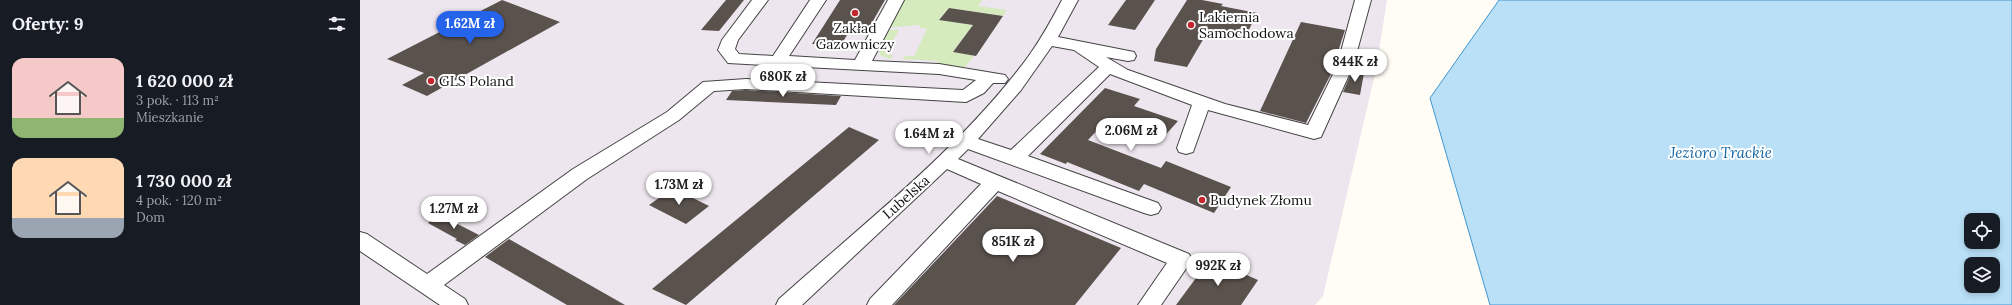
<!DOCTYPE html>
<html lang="pl">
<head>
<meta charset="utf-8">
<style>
  body { margin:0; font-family:Lora,serif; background:#20242c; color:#f1f3f6; height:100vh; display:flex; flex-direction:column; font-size:15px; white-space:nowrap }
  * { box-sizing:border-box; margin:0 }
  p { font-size:13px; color:#9ea1a6 }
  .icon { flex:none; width:22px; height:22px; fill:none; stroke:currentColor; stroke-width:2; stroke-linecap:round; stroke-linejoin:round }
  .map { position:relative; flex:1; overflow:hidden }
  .details { display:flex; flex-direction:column; background:#171b24; width:360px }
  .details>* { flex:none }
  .buttons { position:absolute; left:1604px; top:213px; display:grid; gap:8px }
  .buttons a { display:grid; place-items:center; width:36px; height:36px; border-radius:8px; background:#171b24; box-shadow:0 2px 6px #0003; font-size:20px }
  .price { position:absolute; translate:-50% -34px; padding:0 9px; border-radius:14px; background:#fff; color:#222; font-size:13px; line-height:26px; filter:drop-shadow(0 1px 2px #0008) }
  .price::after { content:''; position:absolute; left:50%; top:24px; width:12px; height:9px; margin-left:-6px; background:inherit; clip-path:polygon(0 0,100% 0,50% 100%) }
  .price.on { background:#2563eb; color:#fff }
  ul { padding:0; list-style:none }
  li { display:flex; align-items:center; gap:12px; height:100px; padding:0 12px }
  li span { display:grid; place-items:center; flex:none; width:112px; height:80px; border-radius:12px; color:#555 }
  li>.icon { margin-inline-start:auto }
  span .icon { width:48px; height:48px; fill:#fffc; stroke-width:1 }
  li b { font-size:17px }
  h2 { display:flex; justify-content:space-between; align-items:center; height:48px; padding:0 12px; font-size:17px }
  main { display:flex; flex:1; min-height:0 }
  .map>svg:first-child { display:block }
  .industrial { fill:#eee6ef }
  .green { fill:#d5ebbd }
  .water { fill:#b9e0f7; stroke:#3f96cf; fill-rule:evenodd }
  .building { fill:#5a524d }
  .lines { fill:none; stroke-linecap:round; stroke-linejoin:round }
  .minor-casing { stroke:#444; stroke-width:2 }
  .minor { fill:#fff; fill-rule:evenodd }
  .poi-dot { fill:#c4262e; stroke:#fff; stroke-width:1.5 }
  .labels { text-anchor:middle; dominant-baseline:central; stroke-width:4; stroke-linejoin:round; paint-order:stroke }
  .poi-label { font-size:14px; fill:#111; stroke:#fff; text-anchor:start }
  .street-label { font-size:14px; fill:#111; stroke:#fff }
  .water-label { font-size:15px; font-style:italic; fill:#1768a6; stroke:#fff }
</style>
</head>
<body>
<main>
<section class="details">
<h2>Oferty: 9<svg class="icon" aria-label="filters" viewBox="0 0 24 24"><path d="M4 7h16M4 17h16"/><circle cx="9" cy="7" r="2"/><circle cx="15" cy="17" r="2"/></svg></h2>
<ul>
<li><span style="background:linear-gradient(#f6c9c9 75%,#8fb573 0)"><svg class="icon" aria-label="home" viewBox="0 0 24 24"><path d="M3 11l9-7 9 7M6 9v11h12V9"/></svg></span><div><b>1 620 000 zł</b><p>3 pok. · 113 m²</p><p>Mieszkanie</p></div></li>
<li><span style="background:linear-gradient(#ffd9b3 75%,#9aa5b1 0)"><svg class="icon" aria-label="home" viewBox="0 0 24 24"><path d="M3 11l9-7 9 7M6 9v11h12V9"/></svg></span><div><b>1 730 000 zł</b><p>4 pok. · 120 m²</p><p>Dom</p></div></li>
</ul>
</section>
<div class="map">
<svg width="1652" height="305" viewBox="0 0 1652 305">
  <rect width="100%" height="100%" fill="#fffdf5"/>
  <!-- industrial -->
  <path class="industrial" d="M0,0H1027L1016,70L963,296L955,305H0Z"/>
  <!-- green -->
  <path class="green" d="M540,0H622L618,6L647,10L643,16L589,8L579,19L616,26L608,32L593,51L614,56L604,68L577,65L578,61L542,59L545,56H554L567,29L560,28V25L524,28Z
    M529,30H539L525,54L533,55L532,59L521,56L519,52Z"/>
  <!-- water -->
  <path class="water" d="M1139,0H1652V305H1130L1070,98ZM1611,220H1633V242H1611ZM1611,264H1633V286H1611Z"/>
  <!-- building -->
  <path class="building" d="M142,0L200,22L67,96L42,85L64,73L27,59Z
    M366,0H384L359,31L341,30Z
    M480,0H525L510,26L493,25L481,45L452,44Z
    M766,0H795L775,30L748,25Z
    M827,0H842L863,4L861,6L897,13L885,38L848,31L827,67L794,61L796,49Z
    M589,8L643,16L616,56L593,52L613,25L579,20Z
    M941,22L985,30L973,67L974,68L946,123L900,111Z
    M992,71L1004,73L1000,95L983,92Z
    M745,88L780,99L774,106L818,121L801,140L746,121L728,140L801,168L806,161L871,187L854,213L784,184L779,191L707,162L706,164L680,154Z
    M386,90L481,96L476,105L366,100L372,91Z
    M489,127L519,140L326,305L292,289Z
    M313,188L349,206L326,224L289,205Z
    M637,196L761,248L715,305H534Z
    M80,215L119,235L105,245L95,240L97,239L68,223Z
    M149,239L265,305H207L125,257Z
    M850,259L898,280L881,305H816Z"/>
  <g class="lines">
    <defs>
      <path id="minor" d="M392,0H408L378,40L375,49L379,54L413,56L450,0H466L429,56L495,60L528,0H544L512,61L579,64L645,75L648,79L645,83H633L624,93L606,102L386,89L354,91L319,120L227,179L84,285L105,299L108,305H80L0,251V232L7,234L67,274L213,169L307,112L343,82L386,79L603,90L616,80L579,74L368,63L358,50L362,40Z
        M702,0H718L698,37L774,52L776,56L774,60L768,61L746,57L768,70L865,104L948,125L977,66L995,0H1011L993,66L961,137L954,139L848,110L833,152L826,154L819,152L817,148L832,105L750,74L668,156L798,203L801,208L798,213L791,215L784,213L608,149L598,159L829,254L832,260L801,305H778L807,263L638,191L532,305H507L510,299L621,184L587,169L442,305H416L419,299C504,223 600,149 668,57C681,39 692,19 702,0ZM692,46L714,50L739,67L651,150L618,139L661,90Z"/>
    </defs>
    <!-- minor casing -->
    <use href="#minor" class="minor-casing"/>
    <!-- minor -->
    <use href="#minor" class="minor"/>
  </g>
  <!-- markers -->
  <g class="poi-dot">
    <circle cx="495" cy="13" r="4"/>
    <circle cx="831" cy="25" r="4"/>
    <circle cx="71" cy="81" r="4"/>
    <circle cx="842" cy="200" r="4"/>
  </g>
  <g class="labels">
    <!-- poi labels -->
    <g class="poi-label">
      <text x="839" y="17">Lakiernia<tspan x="839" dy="16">Samochodowa</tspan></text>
      <text x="495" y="28" text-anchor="middle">Zakład<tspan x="495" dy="16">Gazowniczy</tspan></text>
      <text x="79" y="81">GLS Poland</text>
      <text x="850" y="200">Budynek Złomu</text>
    </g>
    <!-- street labels -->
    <g class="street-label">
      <text transform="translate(546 197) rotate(-42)">Lubelska</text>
    </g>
    <!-- water labels -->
    <g class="water-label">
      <text x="1361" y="152">Jezioro Trackie</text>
    </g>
  </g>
</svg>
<div class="buttons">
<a><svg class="icon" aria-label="locate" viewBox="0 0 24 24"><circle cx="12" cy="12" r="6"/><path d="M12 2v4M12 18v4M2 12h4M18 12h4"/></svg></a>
<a><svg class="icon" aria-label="layers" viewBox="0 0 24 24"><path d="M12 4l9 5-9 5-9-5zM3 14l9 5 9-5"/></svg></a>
</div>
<b class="price on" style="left:110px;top:45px">1.62M zł</b>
<b class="price" style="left:995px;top:83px">844K zł</b>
<b class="price" style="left:423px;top:98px">680K zł</b>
<b class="price" style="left:771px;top:152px">2.06M zł</b>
<b class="price" style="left:569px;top:155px">1.64M zł</b>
<b class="price" style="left:319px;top:206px">1.73M zł</b>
<b class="price" style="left:94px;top:230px">1.27M zł</b>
<b class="price" style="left:653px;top:263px">851K zł</b>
<b class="price" style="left:858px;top:287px">992K zł</b>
</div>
</main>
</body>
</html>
